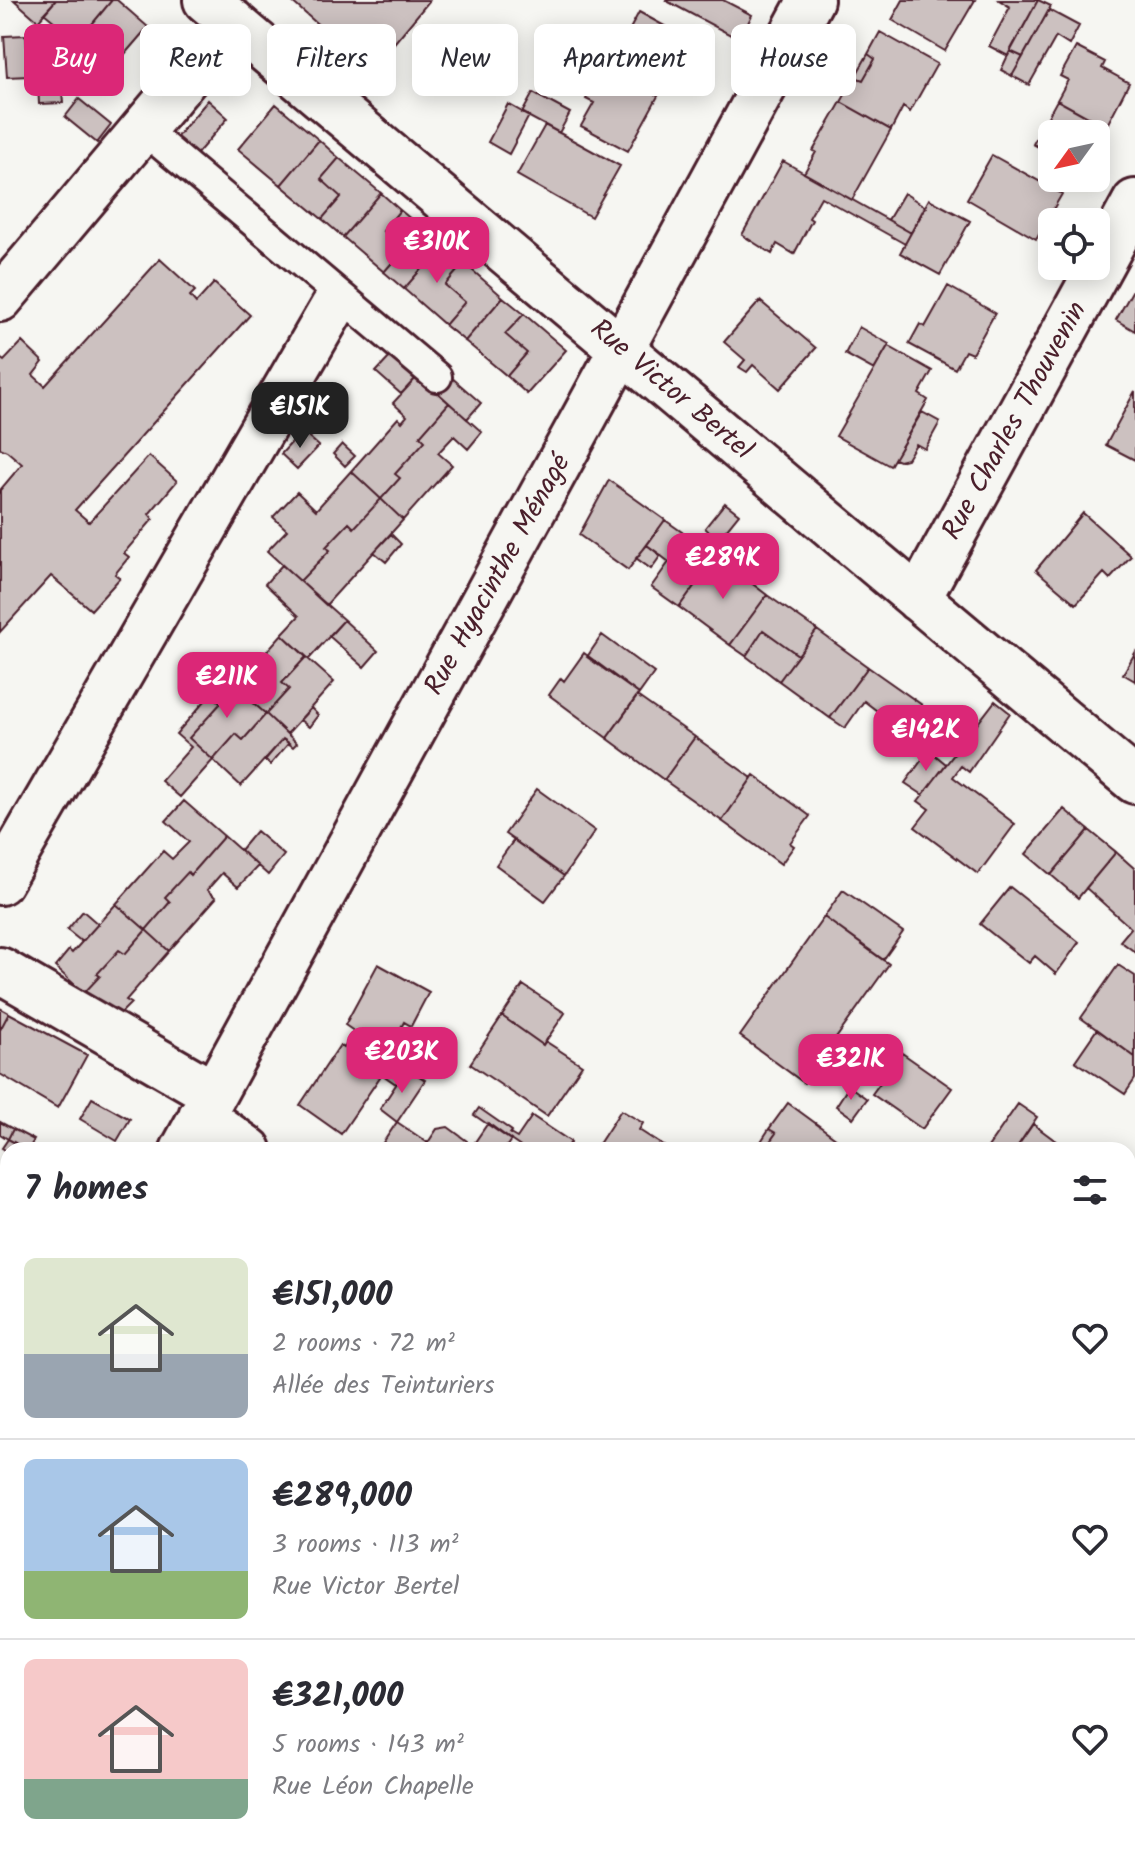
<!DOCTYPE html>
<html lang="en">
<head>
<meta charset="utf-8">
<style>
  body { margin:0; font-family:Kalam,sans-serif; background:#f7f7f7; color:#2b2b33; height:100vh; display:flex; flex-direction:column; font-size:30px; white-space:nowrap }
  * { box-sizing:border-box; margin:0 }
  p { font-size:26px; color:#7c7c81 }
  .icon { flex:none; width:44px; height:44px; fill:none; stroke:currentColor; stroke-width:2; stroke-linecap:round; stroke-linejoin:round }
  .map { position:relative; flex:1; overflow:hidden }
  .side { position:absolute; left:0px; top:1142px; width:1136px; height:714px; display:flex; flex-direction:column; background:#fff; border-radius:24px 24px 0 0; box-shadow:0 4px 20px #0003 }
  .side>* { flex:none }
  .guide { position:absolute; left:24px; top:24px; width:1088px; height:72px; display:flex; gap:16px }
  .needle { width:52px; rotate:237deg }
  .fabs { position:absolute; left:1038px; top:120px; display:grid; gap:16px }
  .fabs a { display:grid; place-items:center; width:72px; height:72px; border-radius:12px; background:#fff; box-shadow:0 4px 20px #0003; font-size:40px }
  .price { position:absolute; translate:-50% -68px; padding:0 18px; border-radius:16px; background:#db2777; color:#fff; font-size:26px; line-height:52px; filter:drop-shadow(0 2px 4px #0008) }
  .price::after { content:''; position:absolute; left:50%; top:48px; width:24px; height:18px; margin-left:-12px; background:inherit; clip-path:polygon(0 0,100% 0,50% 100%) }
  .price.on { background:#222; color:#fff }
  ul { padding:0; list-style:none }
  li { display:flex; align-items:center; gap:24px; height:200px; padding:0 24px }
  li+li { border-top:2px solid #e1e1e2 }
  li span { display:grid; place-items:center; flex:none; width:224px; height:160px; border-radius:12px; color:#555 }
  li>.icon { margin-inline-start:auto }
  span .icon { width:96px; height:96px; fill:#fffc; stroke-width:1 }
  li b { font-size:34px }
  h2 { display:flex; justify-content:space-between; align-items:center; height:96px; padding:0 24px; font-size:34px }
  .pill { padding:0 28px; border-radius:12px; background:#fff; box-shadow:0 4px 20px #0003; font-size:28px; line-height:72px }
  .pill.on { background:#db2777; color:#fff }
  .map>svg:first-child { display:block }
  .building { fill:#ccc1c0; stroke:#4a1f2b; stroke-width:2 }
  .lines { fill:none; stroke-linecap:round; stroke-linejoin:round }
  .service-casing { stroke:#4a1f2b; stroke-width:34 }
  .minor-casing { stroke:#4a1f2b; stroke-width:50 }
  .service { stroke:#f6f6f2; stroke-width:28 }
  .minor { stroke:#f6f6f2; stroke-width:44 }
  .labels { text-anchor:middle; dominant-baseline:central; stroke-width:8; stroke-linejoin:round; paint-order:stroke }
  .street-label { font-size:28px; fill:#4a1f2b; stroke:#f6f6f2 }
</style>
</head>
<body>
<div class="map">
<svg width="1135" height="1855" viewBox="0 0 1135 1855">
  <rect width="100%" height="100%" fill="#f6f6f2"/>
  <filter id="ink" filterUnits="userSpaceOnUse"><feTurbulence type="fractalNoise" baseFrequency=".0125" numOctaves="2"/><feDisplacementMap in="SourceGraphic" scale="16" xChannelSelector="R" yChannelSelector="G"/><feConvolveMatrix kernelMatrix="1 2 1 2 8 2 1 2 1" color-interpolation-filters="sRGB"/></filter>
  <g filter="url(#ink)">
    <!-- building -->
    <path class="building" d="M14,0H56L38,21Z
      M56,0H112L78,41L44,13Z
      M112,0H117L148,27L111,70L78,41Z
      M290,0H430L371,71Z
      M665,0H723L752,15L740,40Z
      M903,0H975L945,51L892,20Z
      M999,0H1038L1008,56L989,46L1010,7Z
      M1038,0L1051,6L1023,57L1010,51Z
      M1049,10L1079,26L1069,45L1056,37L1029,85L1012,76Z
      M639,12L690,40L658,96L616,73L629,51L621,46Z
      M880,32L937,64L910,112L903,107L891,130L841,102L855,77L863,80L875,59L868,54Z
      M26,35L29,76L7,77L4,36Z
      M1076,47L1105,62L1102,68L1129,83L1106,127L1057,100L1068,80L1060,76Z
      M1010,51L1023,57L1012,76L1001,70Z
      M868,54L875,59L863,80L855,77Z
      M584,57L658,96L628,151L581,126L594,103L586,99L592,89L572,78Z
      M37,63H60L63,103L39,104Z
      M533,93L570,113L559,133L522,113Z
      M79,99L111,125L97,143L65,117Z
      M208,100L228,118L195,156L175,139Z
      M1057,100L1106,127L1096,144V134H1052V154L1033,144Z
      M841,102L891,130L852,200L804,173L816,152L813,151Z
      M276,104L319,140L281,185L238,149Z
      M508,104L529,116L509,154L488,142Z
      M545,125L620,166L591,217L517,175Z
      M319,140L339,158L321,179L341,197L322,219L281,185Z
      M992,155L1062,194L1036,239L967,199Z
      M339,158L381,193L343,237L322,219L341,197L321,179Z
      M783,161L911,233L905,244L821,197L809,218L812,220L794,254L777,244L772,254L742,235Z
      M381,193L400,210L383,231L404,249L384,272L343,237Z
      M904,193L926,207L911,233L888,220Z
      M929,199L970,221L940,275L900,253Z
      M400,210L442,245L404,289L384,272L404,249L383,231Z
      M442,245L464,263L445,285L465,302L445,325L404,289Z
      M160,259L195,291L190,296L196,303L214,283L250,315L75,510L89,522L149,456L177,481L149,514L153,519L124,553L129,557L115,574L120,578L91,610L51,576L0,632V490L22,464L7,451L0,448V358L4,361L22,342L43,362L33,375L45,386Z
      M464,263L503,297L465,341L445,325L465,302L445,285Z
      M948,286L995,313L972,354L965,351L955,369L909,344L920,324L925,327Z
      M1135,286V331L1116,320Z
      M503,297L524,314L505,334L527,353L507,376L465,341Z
      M760,301L816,348L780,389L753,365L747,372L739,367L745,360L724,342Z
      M524,314L566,350L527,394L507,376L527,353L505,334Z
      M859,327L889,344L874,370L845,354Z
      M888,346L932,371L919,394L928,400L890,466L836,436Z
      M390,357L415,379L401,394L376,372Z
      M418,376L449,403L420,436L425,441L395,474L400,478L381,499L351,471L398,418L402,422L407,416L393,403Z
      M450,376L481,403L467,419L436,391Z
      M1135,391V460L1106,445Z
      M449,403L482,432L468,449L454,436L438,453L452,465L403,520L381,499L400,478L395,474L425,441L420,436Z
      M922,412L940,422L925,449L916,444L907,459L899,461L894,459Z
      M302,431L319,446L297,469L281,454Z
      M342,444L355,456L345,466L333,454Z
      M351,471L381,499L354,528L349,523L326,547L330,550L300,581L267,551L287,530L273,517L297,492L316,510Z
      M609,480L665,520L628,570L579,535Z
      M381,499L403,520L326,605L300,581L330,550L326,547L349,523L354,528Z
      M725,503L739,514L718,540L705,528Z
      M1083,513L1131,556L1110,579L1104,573L1076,604L1036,570Z
      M665,520L716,556L679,607L651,587L669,562L647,545Z
      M391,534L401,544L386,562L374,552Z
      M647,545L661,555L651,569L636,558Z
      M716,556L767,595L730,645L679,607Z
      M282,565L344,620L309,659L282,634L299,616L265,584Z
      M767,595L817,630L798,655L763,630L746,656L730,645Z
      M344,620L378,651L364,667L329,636Z
      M763,630L798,655L779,681L746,656Z
      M817,630L868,667L830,718L779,681Z
      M282,634L306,657L282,683L289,689L266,714L235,687Z
      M602,635L654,673L639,694L587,657Z
      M584,653L639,694L607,738L549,695L561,678L564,681Z
      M1135,653V681L1123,674Z
      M306,657L334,682L287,734L266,714L289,689L282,683Z
      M868,667L922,705L902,730L864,701L845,728L830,718Z
      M225,678L266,714L243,740L236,734L213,760L189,738L221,703L211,694Z
      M211,694L221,703L189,738L213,760L180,797L161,781L191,747L176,734Z
      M637,696L695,737L664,780L607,738Z
      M995,701L1010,713L969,772L961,766L953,777L1015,824L978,874L915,827L929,809L918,801Z
      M311,708L318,715L309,727L300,720Z
      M266,714L297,743L293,747L283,739L241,786L213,760L236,734L243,740Z
      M695,737L752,778L722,821L664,780Z
      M283,739L289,743L270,765L265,760Z
      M929,750L946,764L923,795L905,783Z
      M754,775L810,816L790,843L794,846L781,864L722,821Z
      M537,789L595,831L564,876L505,834Z
      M184,801L224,836L190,875L188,872L165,897L170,902L146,930L116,904L163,851L172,859L189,842L166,821Z
      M1064,809L1089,830L1051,875L1026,854Z
      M1089,830L1116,852L1078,898L1051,875Z
      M256,831L284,855L268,875L240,850Z
      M224,836L258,866L238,887L222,873L207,890L216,898L169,951L146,930L170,902L165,897L188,872L190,875Z
      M514,840L564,876L545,901L496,865Z
      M1116,852L1135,869V952L1120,941L1131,928L1086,888Z
      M1010,887L1079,942L1056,974L1035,956L1029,963L980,924Z
      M843,890L903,932L883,960L824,917Z
      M116,904L146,930L125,954L119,950L97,974L100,976L84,993L55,967L69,950L72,953Z
      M83,911L98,924L82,942L67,930Z
      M824,917L889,964L804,1083L740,1036Z
      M146,930L169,951L126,1000L131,1003L121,1013L84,993L100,976L97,974L119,950L125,954Z
      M378,964L429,992L411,1026L404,1022L387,1054L345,1025Z
      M1118,965L1135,976V1057L1081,1018Z
      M523,985L565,1013L543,1045L502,1016Z
      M0,1008L9,1013L0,1030Z
      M9,1013L87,1055L58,1108L0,1074V1030Z
      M502,1016L543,1045L545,1041L582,1065L547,1116L470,1064Z
      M1097,1029L1135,1057V1079L1125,1094L1075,1061Z
      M355,1032L389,1056L377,1071L382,1074L341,1134L300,1105L340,1045L344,1048Z
      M398,1032L417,1042L404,1066L387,1054Z
      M902,1053L952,1088L922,1129L872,1094Z
      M389,1056L407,1068L396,1084L377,1071Z
      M407,1068L425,1080L397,1122L380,1109Z
      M849,1086L867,1099L853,1118L836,1106Z
      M92,1098L130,1119L117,1141L80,1119Z
      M788,1103L837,1139L829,1150H764L776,1133L769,1129Z
      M1018,1104L1037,1117L1015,1150H986Z
      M479,1108L512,1131L510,1134L517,1138L532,1116L571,1142L565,1150H525L474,1115Z
      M621,1110L643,1123L639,1130L670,1150H595Z
      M0,1122L13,1129L8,1139L0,1134Z
      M397,1122L428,1143L423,1150H378Z
      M488,1123L511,1140L504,1150H476L475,1142Z
      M1033,1124L1068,1150H1015Z
      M448,1127L467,1141L468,1150H423L437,1129Z
      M13,1129L34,1140L28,1150L8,1139Z
      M769,1129L776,1133L766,1147L760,1143Z
      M8,1139L28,1150H8V1152L2,1148Z
      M0,1254L8,1259V1273L3,1282L0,1281Z
      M1135,1340V1429L1128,1424V1341Z
      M1135,1430V1458L1128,1453V1439Z
      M1128,1528L1135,1532V1560L1128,1555Z
      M1128,1569L1135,1574V1619L1128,1614Z
      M0,1773L8,1779V1818L0,1830Z
      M1128,1791L1135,1795V1806L1128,1817Z
      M8,1818V1848H90L85,1855H13L0,1846V1830Z
      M1128,1837L1135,1842V1851L1132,1855H1069L1074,1848H1128Z
      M125,1848H154L149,1855H119Z
      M169,1848H192L187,1855H179Z
      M214,1848H225L234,1855H209Z
      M463,1848L496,1849L532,1848L528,1855H458Z
      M739,1848H871L880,1854L748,1855Z
      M1003,1848H1074L1069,1855H1001L999,1854Z"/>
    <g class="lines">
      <defs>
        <path id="service" d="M143,129L437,377"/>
        <path id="minor" d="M206,0L1135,781
          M0,299L233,22
          M918,599L1135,202
          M0,882L333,307
          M0,970L213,1093
          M201,1116L249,1150
          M183,1150L585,416L811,0
          M1128,1207L1135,1196
          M0,1491L8,1476
          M0,1612L8,1618
          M1128,1765L1135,1770
          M341,1848L351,1855
          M965,1848L975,1855"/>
      </defs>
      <!-- service casing -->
      <use href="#service" class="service-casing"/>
      <!-- minor casing -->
      <use href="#minor" class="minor-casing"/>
      <!-- service -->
      <use href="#service" class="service"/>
      <!-- minor -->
      <use href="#minor" class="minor"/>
    </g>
  </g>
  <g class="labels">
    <!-- street labels -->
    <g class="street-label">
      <text transform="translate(671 390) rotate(40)">Rue Victor Bertel</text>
      <text transform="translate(1015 421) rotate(-61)">Rue Charles Thouvenin</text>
      <text transform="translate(498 575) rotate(-61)">Rue Hyacinthe Ménagé</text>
    </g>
  </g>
</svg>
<div class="fabs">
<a><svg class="needle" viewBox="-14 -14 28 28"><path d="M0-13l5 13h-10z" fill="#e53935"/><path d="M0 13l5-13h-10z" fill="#7c7c81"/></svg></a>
<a><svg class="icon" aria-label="locate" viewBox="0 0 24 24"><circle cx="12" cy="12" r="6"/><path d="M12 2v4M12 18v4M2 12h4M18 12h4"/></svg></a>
</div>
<b class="price" style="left:437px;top:285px">€310K</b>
<b class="price on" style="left:300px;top:450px">€151K</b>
<b class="price" style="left:723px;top:601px">€289K</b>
<b class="price" style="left:227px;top:720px">€211K</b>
<b class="price" style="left:926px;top:773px">€142K</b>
<b class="price" style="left:402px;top:1095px">€203K</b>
<b class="price" style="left:851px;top:1102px">€321K</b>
<div class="guide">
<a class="pill on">Buy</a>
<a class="pill">Rent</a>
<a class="pill">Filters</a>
<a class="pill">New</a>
<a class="pill">Apartment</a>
<a class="pill">House</a>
</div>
<section class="side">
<h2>7 homes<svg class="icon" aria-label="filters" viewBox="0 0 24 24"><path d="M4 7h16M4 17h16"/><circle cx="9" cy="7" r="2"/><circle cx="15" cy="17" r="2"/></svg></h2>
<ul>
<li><span style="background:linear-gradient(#dfe7d0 60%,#9aa5b1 0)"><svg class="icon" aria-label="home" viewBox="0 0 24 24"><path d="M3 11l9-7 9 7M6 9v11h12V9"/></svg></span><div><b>€151,000</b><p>2 rooms · 72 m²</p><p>Allée des Teinturiers</p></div><svg class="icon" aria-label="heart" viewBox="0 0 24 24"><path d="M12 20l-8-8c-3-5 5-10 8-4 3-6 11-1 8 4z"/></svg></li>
<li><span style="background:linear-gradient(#a9c7e8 70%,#8fb573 0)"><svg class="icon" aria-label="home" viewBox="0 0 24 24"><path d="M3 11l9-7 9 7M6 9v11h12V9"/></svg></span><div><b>€289,000</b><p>3 rooms · 113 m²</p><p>Rue Victor Bertel</p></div><svg class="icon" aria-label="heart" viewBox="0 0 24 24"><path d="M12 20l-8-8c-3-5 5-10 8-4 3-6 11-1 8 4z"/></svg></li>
<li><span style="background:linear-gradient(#f6c9c9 75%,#7fa58c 0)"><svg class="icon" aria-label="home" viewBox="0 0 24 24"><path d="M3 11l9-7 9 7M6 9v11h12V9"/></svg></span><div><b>€321,000</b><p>5 rooms · 143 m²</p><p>Rue Léon Chapelle</p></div><svg class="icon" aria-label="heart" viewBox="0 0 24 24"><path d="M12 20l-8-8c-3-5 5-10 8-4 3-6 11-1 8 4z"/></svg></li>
</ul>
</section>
</div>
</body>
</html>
